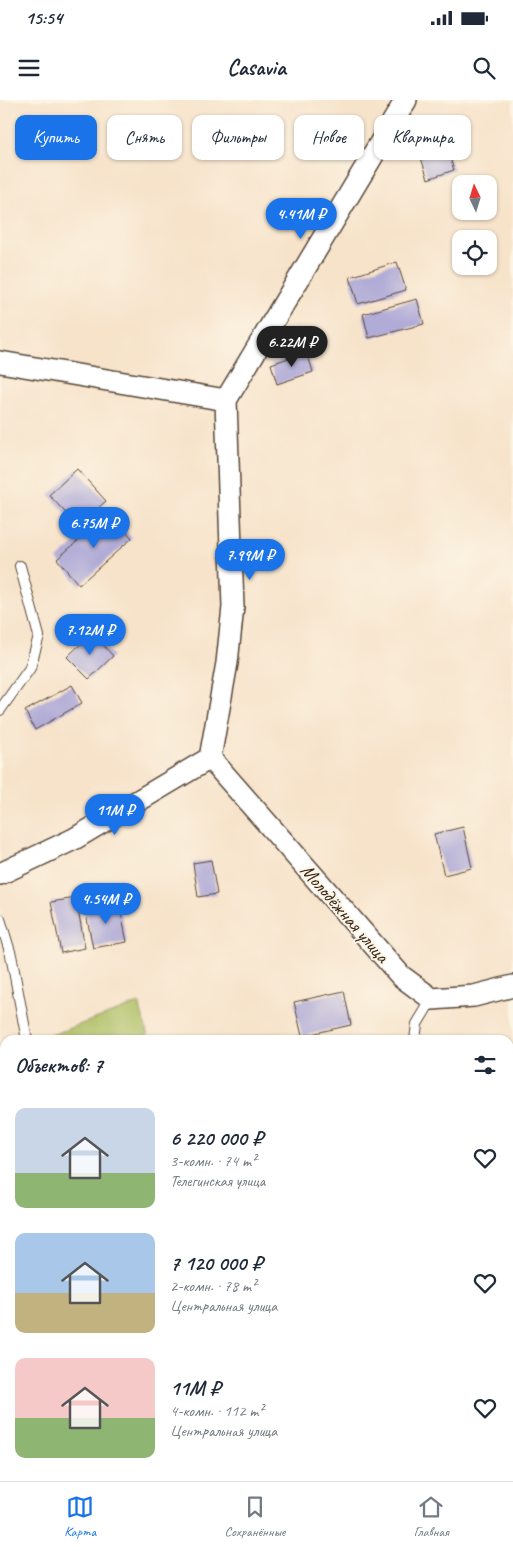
<!DOCTYPE html>
<html lang="ru">
<head>
<meta charset="utf-8">
<style>
  body { margin:0; font-family:Caveat,sans-serif; background:#f2f2f3; color:#1f2937; height:100vh; display:flex; flex-direction:column; font-size:19px; white-space:nowrap }
  * { box-sizing:border-box; margin:0 }
  p { font-size:16px; color:#747a83 }
  .icon { flex:none; width:28px; height:28px; fill:none; stroke:currentColor; stroke-width:2; stroke-linecap:round; stroke-linejoin:round }
  .map { position:relative; flex:1; overflow:hidden }
  .side { position:absolute; left:0px; top:935px; width:514px; height:446px; display:flex; flex-direction:column; background:#fff; border-radius:15px 15px 0 0; box-shadow:0 1px 4px #0004 }
  .side>* { flex:none }
  .top-card { position:absolute; left:15px; top:15px; width:484px; height:45px; display:flex; gap:10px }
  .needle { width:32px; rotate:356deg }
  .controls { position:absolute; left:452px; top:75px; display:grid; gap:10px }
  .controls a { display:grid; place-items:center; width:45px; height:45px; border-radius:10px; background:#fff; box-shadow:0 1px 4px #0004; font-size:25px }
  .price { position:absolute; translate:-50% -42px; padding:0 11px; border-radius:18px; background:#1a73e8; color:#fff; font-size:16px; line-height:32px; filter:drop-shadow(0 1px 2px #0008) }
  .price::after { content:''; position:absolute; left:50%; top:30px; width:15px; height:11px; margin-left:-8px; background:inherit; clip-path:polygon(0 0,100% 0,50% 100%) }
  .price.current { background:#222; color:#fff }
  ul { padding:0; list-style:none }
  li { display:flex; align-items:center; gap:15px; height:125px; padding:0 15px }
  li span { display:grid; place-items:center; flex:none; width:140px; height:100px; border-radius:10px; color:#555 }
  li>.icon { margin-inline-start:auto }
  span .icon { width:60px; height:60px; fill:#fffc; stroke-width:1 }
  li b { font-size:21px }
  h2 { display:flex; justify-content:space-between; align-items:center; height:60px; padding:0 15px; font-size:21px }
  .pill { padding:0 18px; border-radius:10px; background:#fff; box-shadow:0 1px 4px #0004; font-size:18px; line-height:45px }
  .pill.current { background:#1a73e8; color:#fff }
  .status { display:flex; justify-content:space-between; align-items:center; height:35px; padding:0 25px; background:#fff; direction:ltr }
  .status svg { height:14px; fill:currentColor }
  header { display:flex; justify-content:space-between; align-items:center; height:65px; padding:0 15px; background:#fff; font-size:22px; font-weight:700 }
  .tab-bar { display:flex; justify-content:space-around; align-items:center; height:70px; border-top:1px solid #e0e1e3; background:#fff; font-size:14px; color:#747a83 }
  .tab-bar a { display:grid; justify-items:center; gap:2px }
  .tab-bar .current { color:#1a73e8 }
  .map>svg:first-child { display:block }
  .green { fill:#acbd60; stroke:#74743f }
  .building { fill:#b1acd7 }
  .lines { fill:none; stroke-linecap:round; stroke-linejoin:round }
  .service-casing { stroke:#574638; stroke-width:12 }
  .minor-casing { stroke:#574638; stroke-width:24 }
  .service { stroke:#fff; stroke-width:10 }
  .minor { stroke:#fff; stroke-width:21 }
  .labels { text-anchor:middle; dominant-baseline:central; stroke-width:4; stroke-linejoin:round; paint-order:stroke }
  .street-label { font-size:20px; fill:#3b2a1e; stroke:#fcf5e5 }
</style>
</head>
<body>
<div class="status"><b>15:54</b><svg viewBox="0 0 49 12"><path d="M0 12V9h3v3zM5 12V6h3v6zM10 12V3h3v9zM15 12V0h3v12zM26 1h20v11H26zM47 4h2v5h-2z"/></svg></div>
<header><svg class="icon" aria-label="menu" viewBox="0 0 24 24"><path d="M4 6h16M4 12h16M4 18h16"/></svg>Casavia<svg class="icon" aria-label="search" viewBox="0 0 24 24"><circle cx="10" cy="10" r="6"/><path d="M15 15l6 6"/></svg></header>
<div class="map">
<svg width="513" height="1381" viewBox="0 0 513 1381">
  <rect width="100%" height="100%" fill="#fcf5e5"/>
  <filter id="ink" filterUnits="userSpaceOnUse"><feTurbulence type="fractalNoise" baseFrequency=".02" numOctaves="2"/><feDisplacementMap in="SourceGraphic" scale="10" xChannelSelector="R" yChannelSelector="G"/><feConvolveMatrix kernelMatrix="1 2 1 2 8 2 1 2 1" color-interpolation-filters="sRGB"/></filter>
  <filter id="wash" filterUnits="userSpaceOnUse"><feTurbulence type="fractalNoise" baseFrequency=".0096" numOctaves="4" result="noise"/><feDisplacementMap in="SourceGraphic" scale="20" xChannelSelector="R" yChannelSelector="G"/><feGaussianBlur stdDeviation="1.12" result="paint"/><feColorMatrix in="noise" values="0 0 0 0 0 0 0 0 0 0 0 0 0 0 0 0 0 1.4 0 .05"/><feComposite in="paint" operator="in"/></filter>
  <g filter="url(#wash)">
    <rect width="100%" height="100%" fill="#f7e3ca"/>
    <!-- green -->
    <path class="green" d="M139,903L149,940H37Z
      M5,952V1259L0,1260V954Z"/>
    <g id="blocks">
      <!-- building -->
      <path class="building" d="M443,37L454,70L428,79L417,46Z
        M397,162L406,190L358,204L350,177Z
        M417,199L424,224L369,238L363,214Z
        M307,252L313,272L277,284L271,264Z
        M77,369L106,401L78,426L49,395Z
        M110,413L132,438L79,485L57,459Z
        M92,533L113,556L89,579L67,557Z
        M72,585L82,603L35,630L25,611Z
        M463,727L472,768L444,775L434,734Z
        M211,760L217,794L198,797L193,763Z
        M76,798L85,848L61,853L51,802Z
        M119,803L127,842L93,848L85,809Z
        M344,891L351,925L302,936L294,902Z"/>
    </g>
  </g>
  <g filter="url(#ink)">
    <use href="#blocks" fill-opacity="0" stroke="#574638" stroke-width="1"/>
    <g class="lines">
      <defs>
        <path id="service" d="M0,610L30,568L39,536L20,466
          M0,819L11,855L27,940
          M415,940L417,924L432,899
          M44,1376L46,1381
          M463,1376L465,1381
          M206,1381L230,1376"/>
        <path id="minor" d="M0,262L226,300
          M226,300L406,0
          M210,658L401,876L432,899L474,896L513,886
          M210,658L227,563L233,507L226,300
          M0,774L74,739L210,658"/>
      </defs>
      <!-- service casing -->
      <use href="#service" class="service-casing"/>
      <!-- minor casing -->
      <use href="#minor" class="minor-casing"/>
      <!-- service -->
      <use href="#service" class="service"/>
      <!-- minor -->
      <use href="#minor" class="minor"/>
    </g>
  </g>
  <g class="labels">
    <!-- street labels -->
    <g class="street-label">
      <text transform="translate(345 813) rotate(49)">Молодёжная улица</text>
    </g>
  </g>
</svg>
<div class="controls">
<a><svg class="needle" viewBox="-14 -14 28 28"><path d="M0-13l5 13h-10z" fill="#e53935"/><path d="M0 13l5-13h-10z" fill="#747a83"/></svg></a>
<a><svg class="icon" aria-label="locate" viewBox="0 0 24 24"><circle cx="12" cy="12" r="6"/><path d="M12 2v4M12 18v4M2 12h4M18 12h4"/></svg></a>
</div>
<b class="price" style="left:301px;top:140px">4.41M ₽</b>
<b class="price current" style="left:292px;top:268px">6.22M ₽</b>
<b class="price" style="left:94px;top:449px">6.75M ₽</b>
<b class="price" style="left:250px;top:481px">7.99M ₽</b>
<b class="price" style="left:90px;top:556px">7.12M ₽</b>
<b class="price" style="left:115px;top:736px">11M ₽</b>
<b class="price" style="left:106px;top:825px">4.54M ₽</b>
<div class="top-card">
<a class="pill current">Купить</a>
<a class="pill">Снять</a>
<a class="pill">Фильтры</a>
<a class="pill">Новое</a>
<a class="pill">Квартира</a>
</div>
<section class="side">
<h2>Объектов: 7<svg class="icon" aria-label="filters" viewBox="0 0 24 24"><path d="M4 7h16M4 17h16"/><circle cx="9" cy="7" r="2"/><circle cx="15" cy="17" r="2"/></svg></h2>
<ul>
<li><span style="background:linear-gradient(#c9d6e8 65%,#8fb573 0)"><svg class="icon" aria-label="home" viewBox="0 0 24 24"><path d="M3 11l9-7 9 7M6 9v11h12V9"/></svg></span><div><b>6 220 000 ₽</b><p>3-комн. · 74 m²</p><p>Телегинская улица</p></div><svg class="icon" aria-label="heart" viewBox="0 0 24 24"><path d="M12 20l-8-8c-3-5 5-10 8-4 3-6 11-1 8 4z"/></svg></li>
<li><span style="background:linear-gradient(#a9c7e8 60%,#c2b280 0)"><svg class="icon" aria-label="home" viewBox="0 0 24 24"><path d="M3 11l9-7 9 7M6 9v11h12V9"/></svg></span><div><b>7 120 000 ₽</b><p>2-комн. · 78 m²</p><p>Центральная улица</p></div><svg class="icon" aria-label="heart" viewBox="0 0 24 24"><path d="M12 20l-8-8c-3-5 5-10 8-4 3-6 11-1 8 4z"/></svg></li>
<li><span style="background:linear-gradient(#f6c9c9 60%,#8fb573 0)"><svg class="icon" aria-label="home" viewBox="0 0 24 24"><path d="M3 11l9-7 9 7M6 9v11h12V9"/></svg></span><div><b>11M ₽</b><p>4-комн. · 112 m²</p><p>Центральная улица</p></div><svg class="icon" aria-label="heart" viewBox="0 0 24 24"><path d="M12 20l-8-8c-3-5 5-10 8-4 3-6 11-1 8 4z"/></svg></li>
</ul>
</section>
</div>
<nav class="tab-bar">
<a class="current"><svg class="icon" aria-label="map" viewBox="0 0 24 24"><path d="M3 6l6-2 6 2 6-2v14l-6 2-6-2-6 2zM9 4v14M15 6v14"/></svg>Карта</a>
<a><svg class="icon" aria-label="saved" viewBox="0 0 24 24"><path d="M7 4h10v16l-5-4-5 4z"/></svg>Сохранённые</a>
<a><svg class="icon" aria-label="home" viewBox="0 0 24 24"><path d="M3 11l9-7 9 7M6 9v11h12V9"/></svg>Главная</a>
</nav>
</body>
</html>
